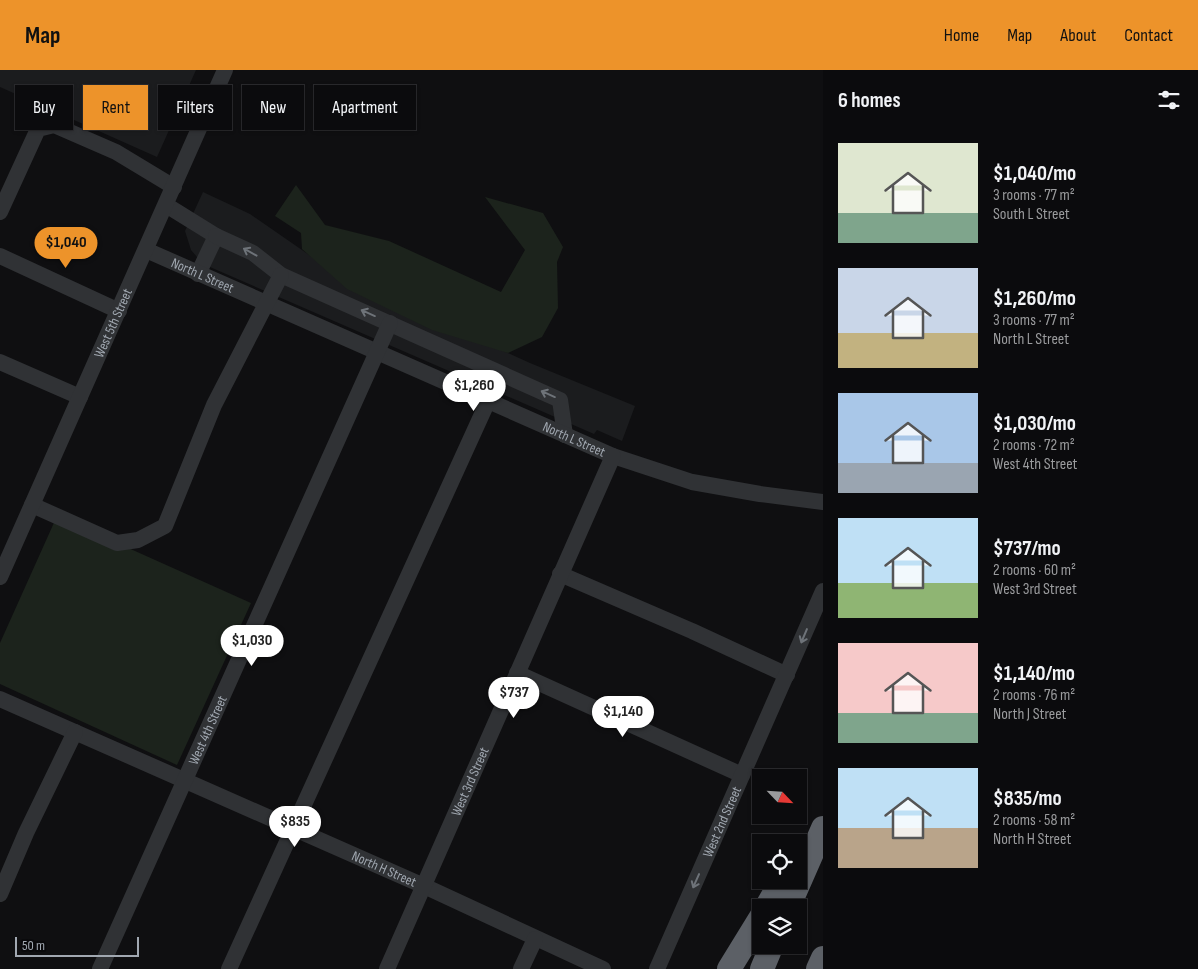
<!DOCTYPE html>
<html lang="en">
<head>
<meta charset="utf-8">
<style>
  body { margin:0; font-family:"Sofia Sans Condensed",sans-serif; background:#141416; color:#f1f3f6; height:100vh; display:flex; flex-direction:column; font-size:19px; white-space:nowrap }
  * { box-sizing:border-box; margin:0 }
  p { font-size:16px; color:#9a9b9d }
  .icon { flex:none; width:28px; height:28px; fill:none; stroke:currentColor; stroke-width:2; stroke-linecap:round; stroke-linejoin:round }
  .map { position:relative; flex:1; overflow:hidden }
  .drawer { display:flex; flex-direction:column; background:#0b0b0d; width:375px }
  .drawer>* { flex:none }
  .hud { position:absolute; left:15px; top:15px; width:475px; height:45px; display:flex; gap:10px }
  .needle { width:32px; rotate:115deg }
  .fabs { position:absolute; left:752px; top:699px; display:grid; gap:10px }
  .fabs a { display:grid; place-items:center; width:55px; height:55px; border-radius:0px; background:#0b0b0d; box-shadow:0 1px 4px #0004,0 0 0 1px #2b2b2e; font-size:25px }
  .scale { position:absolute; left:15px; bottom:12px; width:124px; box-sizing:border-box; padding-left:5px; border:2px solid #a1a8b1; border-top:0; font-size:14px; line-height:18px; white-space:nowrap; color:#a1a8b1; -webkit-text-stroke:4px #0a0a0c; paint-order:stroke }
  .price { position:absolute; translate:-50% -42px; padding:0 11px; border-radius:18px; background:#fff; color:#222; font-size:16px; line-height:32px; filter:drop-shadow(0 1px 2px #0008) }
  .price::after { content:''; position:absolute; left:50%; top:30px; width:15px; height:11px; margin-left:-8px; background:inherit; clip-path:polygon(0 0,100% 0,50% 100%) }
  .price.active { background:#ed932a; color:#111 }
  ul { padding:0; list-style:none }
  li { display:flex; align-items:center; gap:15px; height:125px; padding:0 15px }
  li span { display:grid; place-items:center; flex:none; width:140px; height:100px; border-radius:0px; color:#555 }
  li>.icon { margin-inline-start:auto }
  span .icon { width:60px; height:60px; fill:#fffc; stroke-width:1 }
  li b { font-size:21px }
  h2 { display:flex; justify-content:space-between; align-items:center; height:60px; padding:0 15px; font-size:21px }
  .pill { padding:0 18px; border-radius:0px; background:#0b0b0d; box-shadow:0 1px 4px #0004,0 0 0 1px #2b2b2e; font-size:18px; line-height:45px }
  .pill.active { background:#ed932a; color:#111 }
  header { display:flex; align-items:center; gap:30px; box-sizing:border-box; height:70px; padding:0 25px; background:#ed932a; color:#111 }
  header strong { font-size:24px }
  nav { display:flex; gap:28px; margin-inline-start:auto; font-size:18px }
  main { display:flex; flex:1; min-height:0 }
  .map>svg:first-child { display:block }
  .built { fill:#1b1c1e }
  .green { fill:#1c231c }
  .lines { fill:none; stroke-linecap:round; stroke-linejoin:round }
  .minor { stroke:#303235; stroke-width:16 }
  .highway { stroke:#5c6066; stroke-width:24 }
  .oneway { stroke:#6e7379 }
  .labels { text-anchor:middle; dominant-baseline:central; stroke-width:5; stroke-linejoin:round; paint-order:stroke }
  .street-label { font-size:14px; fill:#a1a8b1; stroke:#0a0a0c }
</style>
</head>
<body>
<header>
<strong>Map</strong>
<nav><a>Home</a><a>Map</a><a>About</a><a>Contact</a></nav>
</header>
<main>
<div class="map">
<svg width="823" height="899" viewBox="0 0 823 899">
  <rect width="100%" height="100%" fill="#0f0f11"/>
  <!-- built -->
  <path class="built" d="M0,0H196L157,87L0,17Z
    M203,122L250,144L341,207L530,293L635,336L622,371L597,360L594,364L203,194L191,180L185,161Z"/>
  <!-- green -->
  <path class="green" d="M296,115L325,155L389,171L501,222L525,180L485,127L543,143L563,177L557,192L558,238L542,267L508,283L432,260L347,219L302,179L301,163L275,146Z
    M57,446L251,533L177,695L0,614V573Z"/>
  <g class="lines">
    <!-- minor -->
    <g class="minor">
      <path d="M166,135L216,166L198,204"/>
      <path d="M0,142L38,59L54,55L116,82L174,117"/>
      <path d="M216,166L253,183L281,205L560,330L565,365"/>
      <path id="s1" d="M146,180L613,386L692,412L760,424L823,432"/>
      <path d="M0,186L119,241"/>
      <path d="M0,292L80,327"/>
      <path d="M32,435L117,473L138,470L165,456L214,335L281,205"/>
      <path d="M560,504L692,561L787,605"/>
      <path id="s2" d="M0,507L225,0"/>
      <path d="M517,603L742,705"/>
      <path id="s3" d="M0,629L424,816L603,899"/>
      <path d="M0,824L26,763L75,662"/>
      <path id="s4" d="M100,899L390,253"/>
      <path d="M229,899L488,331"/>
      <path id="s5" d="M387,899L613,386"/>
      <path d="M521,899L535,869"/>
      <path id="s6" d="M657,899L823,521"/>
    </g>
    <!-- highway -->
    <path class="highway" d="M766,838L782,810
      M788,838L823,758
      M729,899L761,847
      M762,899L772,875
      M818,899L823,888"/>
  </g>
  <!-- one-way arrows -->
  <defs><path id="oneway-shaft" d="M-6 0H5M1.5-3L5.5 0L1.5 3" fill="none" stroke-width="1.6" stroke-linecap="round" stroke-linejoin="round" transform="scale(1.25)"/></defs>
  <g class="oneway">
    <use href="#oneway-shaft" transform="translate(250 182) rotate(-151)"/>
    <use href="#oneway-shaft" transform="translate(368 243) rotate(-156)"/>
    <use href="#oneway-shaft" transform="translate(548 324) rotate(-156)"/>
    <use href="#oneway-shaft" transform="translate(804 566) rotate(113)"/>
    <use href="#oneway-shaft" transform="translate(696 811) rotate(114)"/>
  </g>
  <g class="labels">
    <!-- street labels -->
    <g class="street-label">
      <text stroke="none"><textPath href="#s1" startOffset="62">North L Street</textPath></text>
      <text stroke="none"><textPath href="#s2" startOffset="278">West 5th Street</textPath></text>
      <text stroke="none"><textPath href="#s1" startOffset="468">North L Street</textPath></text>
      <text stroke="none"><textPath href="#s4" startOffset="262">West 4th Street</textPath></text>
      <text stroke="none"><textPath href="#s5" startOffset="205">West 3rd Street</textPath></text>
      <text stroke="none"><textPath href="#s6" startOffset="161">West 2nd Street</textPath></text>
      <text stroke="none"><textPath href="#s3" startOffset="420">North H Street</textPath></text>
    </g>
  </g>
</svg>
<div class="fabs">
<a><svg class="needle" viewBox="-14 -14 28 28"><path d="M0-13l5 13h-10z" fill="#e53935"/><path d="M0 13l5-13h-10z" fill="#9a9b9d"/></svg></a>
<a><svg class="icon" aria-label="locate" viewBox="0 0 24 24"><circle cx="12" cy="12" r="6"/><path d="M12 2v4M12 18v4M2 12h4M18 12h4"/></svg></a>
<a><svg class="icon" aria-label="layers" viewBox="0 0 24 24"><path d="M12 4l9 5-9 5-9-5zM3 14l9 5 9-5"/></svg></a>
</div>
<div class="scale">50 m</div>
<b class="price active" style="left:66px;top:199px">$1,040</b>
<b class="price" style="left:474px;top:342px">$1,260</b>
<b class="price" style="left:252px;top:597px">$1,030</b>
<b class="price" style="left:514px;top:649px">$737</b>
<b class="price" style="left:623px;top:668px">$1,140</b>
<b class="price" style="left:295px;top:778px">$835</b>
<div class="hud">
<a class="pill">Buy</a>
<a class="pill active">Rent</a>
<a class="pill">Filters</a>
<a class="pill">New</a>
<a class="pill">Apartment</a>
</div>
</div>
<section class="drawer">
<h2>6 homes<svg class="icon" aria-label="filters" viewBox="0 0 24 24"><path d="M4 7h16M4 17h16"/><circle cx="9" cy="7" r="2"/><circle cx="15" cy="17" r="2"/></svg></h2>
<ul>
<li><span style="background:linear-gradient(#dfe7d0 70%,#7fa58c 0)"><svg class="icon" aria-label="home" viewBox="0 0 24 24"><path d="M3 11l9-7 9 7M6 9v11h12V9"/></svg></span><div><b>$1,040/mo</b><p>3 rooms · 77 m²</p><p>South L Street</p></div></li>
<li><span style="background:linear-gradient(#c9d6e8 65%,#c2b280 0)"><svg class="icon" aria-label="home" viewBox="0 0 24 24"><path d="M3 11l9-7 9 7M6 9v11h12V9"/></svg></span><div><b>$1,260/mo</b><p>3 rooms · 77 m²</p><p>North L Street</p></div></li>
<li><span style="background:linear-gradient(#a9c7e8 70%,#9aa5b1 0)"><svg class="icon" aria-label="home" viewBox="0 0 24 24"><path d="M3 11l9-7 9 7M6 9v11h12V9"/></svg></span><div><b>$1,030/mo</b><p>2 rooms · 72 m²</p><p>West 4th Street</p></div></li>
<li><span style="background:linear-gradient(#bfe0f5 65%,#8fb573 0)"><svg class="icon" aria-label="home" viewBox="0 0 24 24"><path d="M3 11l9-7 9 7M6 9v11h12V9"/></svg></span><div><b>$737/mo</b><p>2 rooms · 60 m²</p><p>West 3rd Street</p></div></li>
<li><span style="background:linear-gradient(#f6c9c9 70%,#7fa58c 0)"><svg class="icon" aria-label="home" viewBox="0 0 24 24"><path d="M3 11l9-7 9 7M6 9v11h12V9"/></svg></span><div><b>$1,140/mo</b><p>2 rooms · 76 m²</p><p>North J Street</p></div></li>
<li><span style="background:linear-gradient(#bfe0f5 60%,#b9a48a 0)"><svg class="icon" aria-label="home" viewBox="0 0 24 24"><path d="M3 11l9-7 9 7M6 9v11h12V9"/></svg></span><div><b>$835/mo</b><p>2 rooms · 58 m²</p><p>North H Street</p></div></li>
</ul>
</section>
</main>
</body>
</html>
